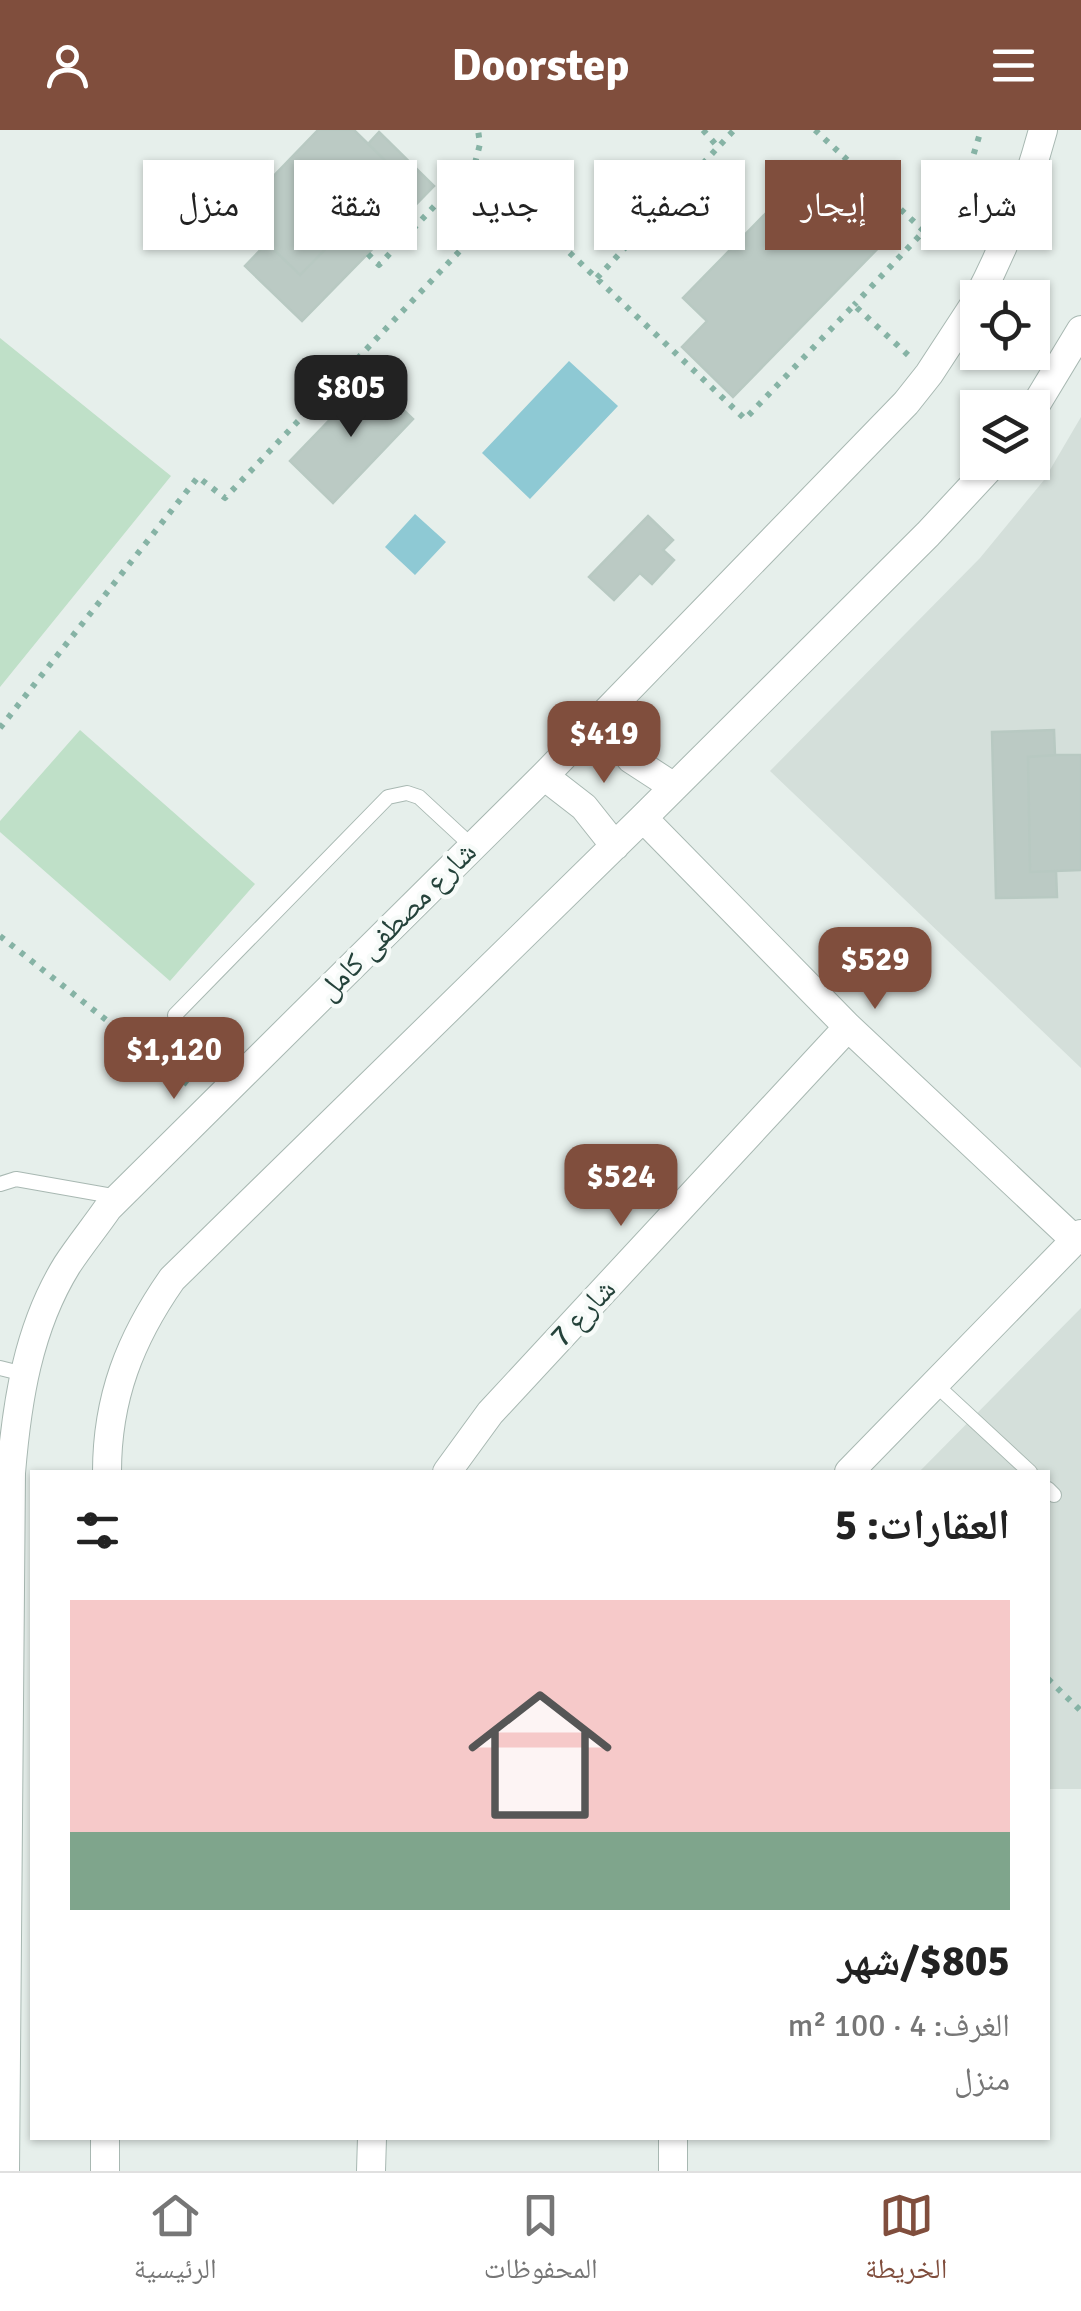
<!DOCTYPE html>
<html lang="ar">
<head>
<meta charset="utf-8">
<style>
  body { margin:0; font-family:Signika,"Noto Naskh Arabic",sans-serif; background:#f2f2f2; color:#222; direction:rtl; height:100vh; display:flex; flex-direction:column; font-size:38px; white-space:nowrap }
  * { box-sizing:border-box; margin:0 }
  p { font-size:32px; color:#767676 }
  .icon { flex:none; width:55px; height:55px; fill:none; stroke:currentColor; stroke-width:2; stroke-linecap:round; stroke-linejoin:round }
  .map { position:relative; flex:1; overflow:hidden; direction:ltr }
  .sheet { position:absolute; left:30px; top:1340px; width:1020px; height:670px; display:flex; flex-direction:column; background:#fff; border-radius:0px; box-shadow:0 2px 8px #0004; direction:rtl }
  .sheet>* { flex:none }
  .top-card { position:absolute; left:30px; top:30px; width:1022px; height:90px; direction:rtl; display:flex; gap:20px }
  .tools { position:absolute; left:960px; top:150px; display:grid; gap:20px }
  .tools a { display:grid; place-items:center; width:90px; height:90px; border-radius:0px; background:#fff; box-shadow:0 2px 8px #0004; font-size:50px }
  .price { position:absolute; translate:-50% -85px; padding:0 22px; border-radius:20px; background:#804e3d; color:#fff; font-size:32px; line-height:65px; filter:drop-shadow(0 2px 5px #0008) }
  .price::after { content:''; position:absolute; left:50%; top:60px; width:30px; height:22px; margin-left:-15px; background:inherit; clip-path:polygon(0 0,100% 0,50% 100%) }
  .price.active { background:#222; color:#fff }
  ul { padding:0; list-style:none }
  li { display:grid; align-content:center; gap:20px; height:530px; padding:0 40px }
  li+li { border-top:2px solid #e0e0e0 }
  li span { display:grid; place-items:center; height:310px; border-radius:0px; color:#555 }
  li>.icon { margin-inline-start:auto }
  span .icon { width:180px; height:180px; fill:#fffc; stroke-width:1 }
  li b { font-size:42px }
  h2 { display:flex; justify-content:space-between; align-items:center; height:120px; padding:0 40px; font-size:42px }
  .chip { padding:0 35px; border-radius:0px; background:#fff; box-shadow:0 2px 8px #0004; font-size:35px; line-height:90px }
  .chip.active { background:#804e3d; color:#fff }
  header { display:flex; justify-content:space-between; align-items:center; height:130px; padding:0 40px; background:#804e3d; color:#fff; font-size:45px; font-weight:700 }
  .tab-bar { display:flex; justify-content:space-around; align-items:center; height:140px; border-top:2px solid #e0e0e0; background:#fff; font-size:28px; color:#767676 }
  .tab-bar a { display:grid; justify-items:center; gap:5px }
  .tab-bar .active { color:#804e3d }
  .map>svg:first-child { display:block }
  .built { fill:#d4dfda }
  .green { fill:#bfe0c8 }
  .water { fill:#8ec9d4 }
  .building { fill:#bbcac4; stroke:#b8c9c2; stroke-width:2.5 }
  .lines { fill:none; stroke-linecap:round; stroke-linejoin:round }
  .lane-casing { stroke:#a8b8b2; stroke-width:16 }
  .street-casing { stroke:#a8b8b2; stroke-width:30 }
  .path { stroke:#86b3a5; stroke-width:6; stroke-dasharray:5 8; stroke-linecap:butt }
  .lane { stroke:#fff; stroke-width:14 }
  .street { stroke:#fff; stroke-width:28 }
  .labels { text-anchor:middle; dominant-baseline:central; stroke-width:9; stroke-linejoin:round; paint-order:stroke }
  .street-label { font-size:30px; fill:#24423a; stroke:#f7fbf9 }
</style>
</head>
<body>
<header><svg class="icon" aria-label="menu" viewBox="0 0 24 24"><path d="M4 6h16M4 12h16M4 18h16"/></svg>Doorstep<svg class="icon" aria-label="person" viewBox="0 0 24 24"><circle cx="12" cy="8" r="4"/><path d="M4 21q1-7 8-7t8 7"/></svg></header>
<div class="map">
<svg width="1081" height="2041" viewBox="0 0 1081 2041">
  <rect width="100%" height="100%" fill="#e6efeb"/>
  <!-- built -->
  <path class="built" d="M1081,287V938L770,641L980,428L1044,350Z
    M1081,1178V1659H1048V1342H919Z"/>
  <!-- green -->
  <path class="green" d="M0,208L171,346L0,557Z
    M80,600L255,754L170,851L0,702V691Z"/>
  <!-- water -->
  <path class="water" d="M569,231L618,276L530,369L482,323Z
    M415,384L446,412L415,445L385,417Z"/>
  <!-- building -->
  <path class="building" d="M318,0H354L399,44L300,145L237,84Z
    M379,2L434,56L302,191L245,136L267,113L300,145L399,44L368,14Z
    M813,35L888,108L733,267L682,217L707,191L683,168Z
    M370,248L413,289L333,373L290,331Z
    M648,386L673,410L663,420L674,430L652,454L640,443L614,470L589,447Z
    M1054,600L1055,625L1028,627L1030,742L1056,741L1057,767L996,768L992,602Z
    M1055,625H1081V740L1030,742L1028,627Z"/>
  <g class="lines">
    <defs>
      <path id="lane" d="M175,885L388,667L407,663L419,667L473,717
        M0,1054L16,1049L118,1067
        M0,1238L24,1244
        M935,1254L1030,1342
        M1048,1359L1054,1365"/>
      <path id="street" d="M978,168C1007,113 1027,59 1043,0
        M1032,281L1081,200
        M599,589L631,629L674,657
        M544,646L584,677L615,716
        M643,688L848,897L1075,1110
        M107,1342C107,1268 130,1209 172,1149L643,688L928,404L995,332
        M447,1342L490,1283L848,897
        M849,1342L1081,1104
        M5,2041L11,1343C17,1271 28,1198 67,1135C80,1115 95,1097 108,1078L544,646L906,273L929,244L978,169
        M105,2041V2008
        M371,2041L372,2008
        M673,2041V2008"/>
    </defs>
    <!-- lane casing -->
    <use href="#lane" class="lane-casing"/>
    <!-- street casing -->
    <use href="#street" class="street-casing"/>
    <!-- path -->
    <path class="path" d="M703,0L718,17
      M815,0L924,101L854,175
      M475,33L480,14L478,0
      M924,101H944L953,92L981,0
      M368,124L379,135L475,33L745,289L854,175L908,225
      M597,148L734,0
      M0,598L198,347L225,368L511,67
      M0,806L191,957
      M1048,1549L1081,1581"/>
    <!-- lane -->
    <use href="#lane" class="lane"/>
    <!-- street -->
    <use href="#street" class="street"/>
  </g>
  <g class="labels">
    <!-- street labels -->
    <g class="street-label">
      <text transform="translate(397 791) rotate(-45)">شارع مصطفى كامل</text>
      <text transform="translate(583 1183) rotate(-47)">شارع 7</text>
    </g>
  </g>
</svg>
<div class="tools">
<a><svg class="icon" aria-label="locate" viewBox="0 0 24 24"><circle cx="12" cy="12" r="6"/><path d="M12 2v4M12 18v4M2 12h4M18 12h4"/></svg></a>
<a><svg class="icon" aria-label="layers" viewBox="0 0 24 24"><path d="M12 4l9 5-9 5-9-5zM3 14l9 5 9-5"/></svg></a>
</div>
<b class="price active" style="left:351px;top:310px">$805</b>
<b class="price" style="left:604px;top:656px">$419</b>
<b class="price" style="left:875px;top:882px">$529</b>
<b class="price" style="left:174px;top:972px">$1,120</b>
<b class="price" style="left:621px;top:1099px">$524</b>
<div class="top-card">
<a class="chip">شراء</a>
<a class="chip active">إيجار</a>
<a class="chip">تصفية</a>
<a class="chip">جديد</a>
<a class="chip">شقة</a>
<a class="chip">منزل</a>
</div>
<section class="sheet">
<h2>العقارات: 5<svg class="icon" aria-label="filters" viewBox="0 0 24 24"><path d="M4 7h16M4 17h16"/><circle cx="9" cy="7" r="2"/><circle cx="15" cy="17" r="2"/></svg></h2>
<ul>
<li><span style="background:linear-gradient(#f6c9c9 75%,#7fa58c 0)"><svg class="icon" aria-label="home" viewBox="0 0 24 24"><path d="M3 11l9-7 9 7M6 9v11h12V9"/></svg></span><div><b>$805/شهر</b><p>الغرف: 4 · 100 m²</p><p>منزل</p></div></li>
</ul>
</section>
</div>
<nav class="tab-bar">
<a class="active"><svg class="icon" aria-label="map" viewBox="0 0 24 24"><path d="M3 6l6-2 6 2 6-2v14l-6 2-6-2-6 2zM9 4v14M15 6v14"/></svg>الخريطة</a>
<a><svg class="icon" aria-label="saved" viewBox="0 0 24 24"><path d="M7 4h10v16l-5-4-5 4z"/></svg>المحفوظات</a>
<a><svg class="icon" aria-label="home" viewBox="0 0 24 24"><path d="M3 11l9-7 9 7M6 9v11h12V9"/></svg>الرئيسية</a>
</nav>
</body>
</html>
